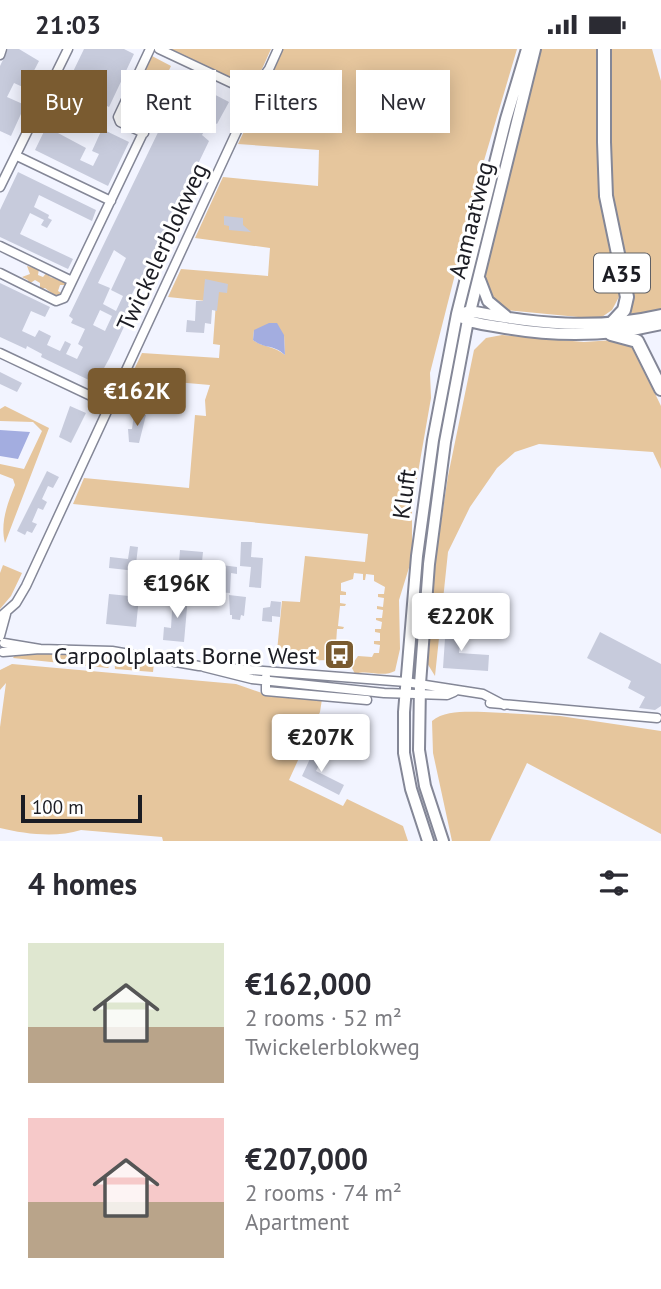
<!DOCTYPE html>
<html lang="en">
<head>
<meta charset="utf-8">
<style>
  body { margin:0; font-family:"PT Sans",sans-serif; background:#f7f7f7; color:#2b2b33; height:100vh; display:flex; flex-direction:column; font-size:26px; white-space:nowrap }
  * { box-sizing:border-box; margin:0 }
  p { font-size:23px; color:#7c7c81 }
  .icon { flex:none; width:38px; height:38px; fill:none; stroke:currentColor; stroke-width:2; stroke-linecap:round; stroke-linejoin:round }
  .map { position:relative; height:792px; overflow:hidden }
  .panel { display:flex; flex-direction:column; background:#fff; flex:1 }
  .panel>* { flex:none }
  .hud { position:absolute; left:21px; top:21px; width:620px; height:63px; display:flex; gap:14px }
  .scale { position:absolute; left:21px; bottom:18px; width:121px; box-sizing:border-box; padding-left:7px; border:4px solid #1b1c23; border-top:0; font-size:19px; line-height:24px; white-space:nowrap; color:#1b1c23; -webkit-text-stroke:5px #fff; paint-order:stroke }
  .price { position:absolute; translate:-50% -60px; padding:0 16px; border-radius:7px; background:#fff; color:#222; font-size:23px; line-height:46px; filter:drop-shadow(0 2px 4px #0008) }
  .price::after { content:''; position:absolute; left:50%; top:42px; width:21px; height:16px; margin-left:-10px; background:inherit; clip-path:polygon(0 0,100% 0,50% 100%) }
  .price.active { background:#7a5b30; color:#fff }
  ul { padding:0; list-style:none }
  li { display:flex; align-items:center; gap:21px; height:175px; padding:0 28px }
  li span { display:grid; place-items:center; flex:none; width:196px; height:140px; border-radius:0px; color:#555 }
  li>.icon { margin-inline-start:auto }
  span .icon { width:84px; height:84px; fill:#fffc; stroke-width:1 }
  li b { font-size:30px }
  h2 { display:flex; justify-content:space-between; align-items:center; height:84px; padding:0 28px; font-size:30px }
  .tag { padding:0 24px; border-radius:0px; background:#fff; box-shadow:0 4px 18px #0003; font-size:24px; line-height:63px }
  .tag.active { background:#7a5b30; color:#fff }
  .status { display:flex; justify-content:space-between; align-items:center; height:49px; padding:0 35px; background:#fff; direction:ltr }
  .status svg { height:19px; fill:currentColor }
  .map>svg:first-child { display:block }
  .green { fill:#e6c69d; fill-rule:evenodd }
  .water { fill:#a3ade0 }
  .building { fill:#c7cbdc; fill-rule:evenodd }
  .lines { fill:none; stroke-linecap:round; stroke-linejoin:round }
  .minor-casing { stroke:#848797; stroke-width:11 }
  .major-casing { stroke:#848797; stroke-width:14 }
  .highway-casing { stroke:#848797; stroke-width:16 }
  .minor { stroke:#fff; stroke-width:8 }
  .major { stroke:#fff; stroke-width:10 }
  .highway { stroke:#fff; stroke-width:12 }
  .labels { text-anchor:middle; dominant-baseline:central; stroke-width:6; stroke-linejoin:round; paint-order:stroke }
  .shield { fill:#fff; stroke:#5f6065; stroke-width:2 }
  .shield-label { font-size:23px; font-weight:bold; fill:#1b1c23 }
  .street-label { font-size:24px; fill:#1b1c23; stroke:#fff }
  .poi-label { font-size:24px; fill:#1b1c23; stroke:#fff; text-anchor:end }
</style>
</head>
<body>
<div class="status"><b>21:03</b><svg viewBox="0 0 49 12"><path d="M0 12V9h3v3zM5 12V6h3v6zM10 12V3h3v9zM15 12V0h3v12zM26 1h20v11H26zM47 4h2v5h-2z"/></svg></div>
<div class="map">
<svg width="661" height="792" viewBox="0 0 661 792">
  <rect width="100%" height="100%" fill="#f2f4ff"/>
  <!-- green -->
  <path class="green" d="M169,0H271L262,20L247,35L239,34Z
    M283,0H517L483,115L430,324L431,349L412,458V509L399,551L400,600L395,622C382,629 368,620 355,625L351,617L358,607L372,608L374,604H379L380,596L374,595V592H380V584L375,583V580H381L382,573L376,571V569H382L383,561L377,560V557L383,558L384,549L378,548V545H384L385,538L374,532V526L366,525L365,531H363V525L354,524L353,530L341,534V542L346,543V546H340V554L346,555L345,557H340L338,577L344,578L343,580H337L335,611L276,612L282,552L300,553L305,507L365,513L368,485L73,455L84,429L189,439L195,366L206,367L205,351L210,336L130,329L142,304L219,309L220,296L213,295L216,253L168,248L181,220L268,227L270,199L195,189L223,128L318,137L319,101L238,95ZM254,281L284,286L285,306C273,296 264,299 253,291Z
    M541,0H599V134L620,246L612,261L599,270L506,261C491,255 484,241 485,225Z
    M610,0H652L661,32V262L630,268L633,250L610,154Z
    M152,7L171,17L152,57L146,54L138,70L144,74L137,78L124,71L127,57L136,61L134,69L141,53L151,46L145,38H136Z
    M27,217L39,220L38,226L43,228L47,223L50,228L66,233L67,236H60L58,242L63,245L58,249L45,239L40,241V234L35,231L29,235L28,231L22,228L30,225Z
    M502,286L584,293L614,291L631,295L661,357V420L653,403L539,395L515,403L497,419L470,458L448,503L435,627L427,614L436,506L448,427L474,301L486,289Z
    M5,357L49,379L5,494C0,475 7,455 15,436L13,430L0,425V415L24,420L42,382L33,373L0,372V360Z
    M3,516L22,524L11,547L0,560V524Z
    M39,604L110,606V617L108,619L13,609L15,606Z
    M114,607L154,614L153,623L115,620Z
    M12,615L236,635L262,644L322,650L320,663L289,731L343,757L347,750L403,777L408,792H163L162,788L81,781C56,789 25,785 0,779V678L6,634L0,641V621Z
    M484,663L560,667L661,682V785L527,714L490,792H452L433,704L432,672C445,661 468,663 484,663Z"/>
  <!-- water -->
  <path class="water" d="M269,274H277L284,286L285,306C273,295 264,300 253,291L254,281Z
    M0,381L30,383L18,410L0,407Z"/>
  <!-- building -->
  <path class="building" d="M8,0H19L39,12L25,39L14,34L7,48L25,56L11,87L0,82V17Z
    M84,0H124L134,5L109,58L99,53L105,40L93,34L82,56L75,53L69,66L76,69L73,75L64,71L58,84L86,99L80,111L93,117L99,105L92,102L102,80L129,93L108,137L35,101Z
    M173,24L229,53L217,75L210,71L202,86L209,92L174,165L172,164L164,180L167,182L141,235L138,233L129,251L135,254L109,310L98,330L95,328L93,333L41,308L42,305L27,297L26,300L0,288V234L50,258L45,268L31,262L22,282L35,288L39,281L51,287L47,296L60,302L65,292L71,295L66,305L77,310L83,298L78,295L85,280L71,274L73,270L69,267L164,71L176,74L174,77L187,82L197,75V52L187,47L183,54L166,46ZM114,201L126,209L111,241L123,247L116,262L103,255L110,239L98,234ZM100,261L112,267L105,282L93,276Z
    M18,123L96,161L92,172L39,146L34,158L49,166L48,169L52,171L47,179L41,176L44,171L30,164L20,185L73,210L68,220L0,188V161Z
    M224,167L243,169V176L251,183L229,181V177L224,176Z
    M205,230L228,235L227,244L219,243L217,262L212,261L211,275L205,274L204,284L186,283L187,271L195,272L196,252H203Z
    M0,323L22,334L17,343L0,335Z
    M162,333L175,334L173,357L160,356V348L155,347L156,338H161Z
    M70,357L86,364L71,394L59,388Z
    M134,365L146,366L139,394L129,393L128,380H132Z
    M47,422L59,428L53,439L48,437L42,450L47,453L43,461L38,459L32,473L37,475L32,484L27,482L25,486L17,482Z
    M241,493H252L251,508L263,509L261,539L249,538L251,518L240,517Z
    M130,497L138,498L136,515L148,516L151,523V529L147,528L146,532L135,531L136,522L109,519L110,508L128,510Z
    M180,501L203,503L198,552L189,550L190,514L179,513Z
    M214,515L237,518V525L231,524L230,544L217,543L219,523L213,522Z
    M109,545L139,548L136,578L106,575Z
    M173,545L188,547L184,593L163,591L164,578L171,579Z
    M229,546L246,548L244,567L241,566L240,571L232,570V566H230Z
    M271,552L281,553L280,568L272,567V573L262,572L263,559L270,558Z
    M446,575L462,576L459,604L489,606L488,622L443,619Z
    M600,583L661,615V657L655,661L639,659L645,648L628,639L631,632L587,609Z
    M337,683H347V708L334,707Z
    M315,699L325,704L316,722L344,736L339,746L302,727Z"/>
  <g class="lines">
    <defs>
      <path id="minor" d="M159,0L242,39L249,47
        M0,6L2,0
        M144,84L120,73L118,68L150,0
        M17,107L111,152
        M0,138L68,0
        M0,197L72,232
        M0,224L56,252L64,249L155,59L191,73
        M0,304L110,356
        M0,568L16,554L26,537L249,56V47L269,20L278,0
        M0,587L6,565
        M4,594L40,600
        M3,603L40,600L112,602L199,617L406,633L483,645L504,656
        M204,618L252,630L384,644L447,646L454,643
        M266,628V642L367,651
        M490,654L657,669"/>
      <path id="major" d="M480,231L488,252L506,267
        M463,264L470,262C535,275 596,281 661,266
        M463,269C473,275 488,276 500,278C554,288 607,288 661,275
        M428,792L411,740L404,704V663L417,507L433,391L457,265L506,70L527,0
        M443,792L425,737L419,701L420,635L429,515L445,393L468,271L535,0"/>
      <path id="highway" d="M604,0V93L606,147L627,248L624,261L612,274
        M611,285L637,292L661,340"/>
    </defs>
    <!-- minor casing -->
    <use href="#minor" class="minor-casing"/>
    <!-- major casing -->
    <use href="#major" class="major-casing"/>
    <!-- highway casing -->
    <use href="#highway" class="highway-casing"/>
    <!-- minor -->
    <use href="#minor" class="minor"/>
    <!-- major -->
    <use href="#major" class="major"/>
    <!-- highway -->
    <use href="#highway" class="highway"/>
  </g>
  <!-- icons -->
  <defs>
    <symbol id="bus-square" viewBox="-11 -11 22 22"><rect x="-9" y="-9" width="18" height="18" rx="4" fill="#7a5b30" stroke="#fff"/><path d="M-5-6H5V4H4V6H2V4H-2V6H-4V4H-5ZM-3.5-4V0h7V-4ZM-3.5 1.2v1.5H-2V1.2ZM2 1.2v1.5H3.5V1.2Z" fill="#fff"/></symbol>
  </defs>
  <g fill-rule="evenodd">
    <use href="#bus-square" x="322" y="588" width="35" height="35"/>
  </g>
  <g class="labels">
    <!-- shield labels -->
    <rect class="shield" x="594" y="204.5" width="56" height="39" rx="5"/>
    <g class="shield-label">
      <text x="622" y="224">A35</text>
    </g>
    <!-- street labels -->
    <g class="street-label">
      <text transform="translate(471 171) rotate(-76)">Aamaatweg</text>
      <text transform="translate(162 198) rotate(-65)">Twickelerblokweg</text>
      <text transform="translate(404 445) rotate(-82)">Kluft</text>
    </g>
    <!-- poi labels -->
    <g class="poi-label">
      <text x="317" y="606">Carpoolplaats Borne West</text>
    </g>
  </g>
</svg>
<div class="scale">100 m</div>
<b class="price active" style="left:137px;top:379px">€162K</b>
<b class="price" style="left:177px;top:571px">€196K</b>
<b class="price" style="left:461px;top:604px">€220K</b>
<b class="price" style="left:321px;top:725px">€207K</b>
<div class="hud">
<a class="tag active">Buy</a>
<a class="tag">Rent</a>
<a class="tag">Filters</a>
<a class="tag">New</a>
</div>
</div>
<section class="panel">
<h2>4 homes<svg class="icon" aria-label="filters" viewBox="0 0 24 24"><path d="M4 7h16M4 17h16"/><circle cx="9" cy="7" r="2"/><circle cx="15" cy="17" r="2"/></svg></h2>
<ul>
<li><span style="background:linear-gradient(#dfe7d0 60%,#b9a48a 0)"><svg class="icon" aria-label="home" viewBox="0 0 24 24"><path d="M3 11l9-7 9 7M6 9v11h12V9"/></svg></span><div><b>€162,000</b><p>2 rooms · 52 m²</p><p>Twickelerblokweg</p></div></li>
<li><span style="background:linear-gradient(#f6c9c9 60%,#b9a48a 0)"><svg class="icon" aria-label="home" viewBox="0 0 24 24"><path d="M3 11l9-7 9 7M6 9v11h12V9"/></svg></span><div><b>€207,000</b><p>2 rooms · 74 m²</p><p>Apartment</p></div></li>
</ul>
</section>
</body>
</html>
